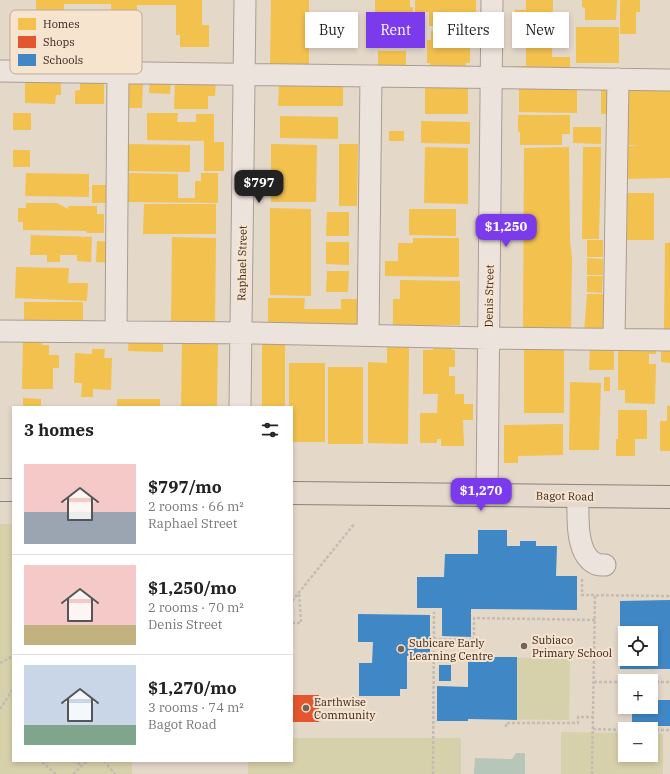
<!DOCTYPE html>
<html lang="en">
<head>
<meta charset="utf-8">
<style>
  body { margin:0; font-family:"IBM Plex Serif",serif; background:#f2f2f2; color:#222; height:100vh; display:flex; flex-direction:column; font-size:15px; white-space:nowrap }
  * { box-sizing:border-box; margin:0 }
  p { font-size:13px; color:#767676 }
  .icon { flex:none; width:22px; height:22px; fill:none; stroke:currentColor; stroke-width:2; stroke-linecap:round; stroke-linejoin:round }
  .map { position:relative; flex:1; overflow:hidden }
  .panel { position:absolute; left:12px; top:406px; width:281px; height:356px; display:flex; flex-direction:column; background:#fff; border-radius:0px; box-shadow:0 2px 6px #0003 }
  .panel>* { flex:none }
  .banner { position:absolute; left:305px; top:12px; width:305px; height:36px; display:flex; gap:8px }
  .controls { position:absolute; left:618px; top:626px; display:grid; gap:8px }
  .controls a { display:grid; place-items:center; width:40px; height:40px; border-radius:0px; background:#fff; box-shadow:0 2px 6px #0003; font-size:20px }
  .price { position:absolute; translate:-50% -34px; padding:0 9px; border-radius:8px; background:#7c3aed; color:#fff; font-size:13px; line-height:26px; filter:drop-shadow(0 1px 2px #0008) }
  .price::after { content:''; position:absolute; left:50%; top:24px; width:12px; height:9px; margin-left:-6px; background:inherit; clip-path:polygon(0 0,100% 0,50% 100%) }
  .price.on { background:#222; color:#fff }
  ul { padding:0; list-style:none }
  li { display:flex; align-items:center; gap:12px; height:100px; padding:0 12px }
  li+li { border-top:1px solid #e0e0e0 }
  li span { display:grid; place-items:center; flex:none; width:112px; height:80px; border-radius:0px; color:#555 }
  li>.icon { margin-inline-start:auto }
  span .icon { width:48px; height:48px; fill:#fffc; stroke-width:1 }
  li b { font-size:17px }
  h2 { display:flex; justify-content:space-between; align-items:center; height:48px; padding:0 12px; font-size:17px }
  .tag { padding:0 14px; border-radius:0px; background:#fff; box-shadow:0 2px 6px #0003; font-size:14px; line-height:36px }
  .tag.on { background:#7c3aed; color:#fff }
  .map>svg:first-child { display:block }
  .green { fill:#d7d1ab }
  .water { fill:#b6c7ba }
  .homes { fill:#f2c14e }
  .shops { fill:#e4572e }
  .schools { fill:#3f88c5; fill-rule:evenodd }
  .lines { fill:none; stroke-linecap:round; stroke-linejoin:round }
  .minor-casing { stroke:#a99d93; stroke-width:23 }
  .major-casing { stroke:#8e837a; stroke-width:24 }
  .path { stroke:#c4bbb3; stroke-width:2.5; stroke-dasharray:3 2; stroke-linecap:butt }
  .minor { stroke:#ece4dc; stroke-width:21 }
  .major { stroke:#e4d9cc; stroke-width:22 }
  .poi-dot { fill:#746359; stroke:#f6e4ce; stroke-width:1.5 }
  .labels { text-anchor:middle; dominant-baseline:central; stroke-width:4; stroke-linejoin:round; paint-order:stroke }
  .street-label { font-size:11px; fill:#37241c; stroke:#f6e4ce }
  .poi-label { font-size:11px; fill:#37241c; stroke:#f6e4ce; text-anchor:start }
  .key { fill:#f6e4ce; stroke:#bdaa99; stroke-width:1 }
  .key-label { font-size:11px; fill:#37241c }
</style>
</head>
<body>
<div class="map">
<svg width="670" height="774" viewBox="0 0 670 774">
  <rect width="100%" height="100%" fill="#e4d8c9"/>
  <!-- green -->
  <path class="green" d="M0,524H13V761H132V774H0Z
    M468,657L570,658L569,720L468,719Z
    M561,732L625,733V755H651V733L663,734V774H561Z
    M292,738H461V774H248V761H292Z"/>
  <!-- water -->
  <path class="water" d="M516,753H525V774H474L475,758L512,759Z"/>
  <!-- homes -->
  <path class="homes" d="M36,0H202V25H209V47H180V35H176V5H137V25L104,24V12H111V4H64L63,33H57V46L29,45V23H36Z
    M271,0H309V21H313L312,37H309V65H270Z
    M375,0H410V7H413V23H410V27H393V33H375Z
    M415,0H476V13H462V26H429V12H415Z
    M526,0H553L552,57H570V76H514V66H526V47H515V39H526V19H515V10H526Z
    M582,0H617L616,20H585V8L582,7Z
    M620,0H640V12H636V34H620Z
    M576,27H619V63H576Z
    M431,31H465V40H470V63H466V75H430V63H427V40H431Z
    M378,51H406V72H378Z
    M150,79L171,80L170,94L149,93Z
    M175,80H216L215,96H208V109H174Z
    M25,82L61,83V95H56L55,104L25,103Z
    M425,82L468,83V114H425Z
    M80,83H104V104H75V91L80,90Z
    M124,83H143L142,108H123Z
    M519,83L577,84V113L519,112Z
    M279,84H343V106H278Z
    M601,84L612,94V114H601Z
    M626,85H670V178L625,179L624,146H640L628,145V116H626Z
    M13,113H31V130H13Z
    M147,113H178L177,122H196V114H214V142H224V171H204V141L147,140Z
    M518,115H570V134H562V145H520V132H518Z
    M280,116L338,117V139L280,138Z
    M421,121L470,122V144L421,143Z
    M573,127H601V144L573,143Z
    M389,131H404V141H389Z
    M122,144L190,145V172L122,171Z
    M271,144L317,145L316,202H271Z
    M339,144H358L357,206H339Z
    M425,147L468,148V204L424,203Z
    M569,147L570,240L572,259L571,330H523L524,148Z
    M583,147H601L599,239H582Z
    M13,150H30V167H13Z
    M26,173L89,174V197L25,196Z
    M129,173L178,174V198H195V181H201V173H218V203L128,202Z
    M92,185H113V203H92Z
    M625,193H654V240H626Z
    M26,203H57L68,209V206H97V214H104V233H87L86,231L23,230V222H18V208H26Z
    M144,204H216V234H143Z
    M270,208L311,209V296L270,295Z
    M409,209H456V236L409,235Z
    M327,212H349V236H326Z
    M31,235L92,237L91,262L77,261V255H60V262H47V255H30Z
    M172,237L216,238L215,326H171Z
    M413,238H459V277L385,276V261H398V243H413Z
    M587,240H603V257H587Z
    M97,241L113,242V263L96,262Z
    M326,242H349V265L326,264Z
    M665,243H670V330H664Z
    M587,258L603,259V275H587Z
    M16,267L69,268L68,283H88L87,301L15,298Z
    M327,271H349L348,292H326Z
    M587,276H603L602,293L587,292Z
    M400,280L460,281V325H434V330H393V299H400Z
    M587,294H604L603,333L584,332Z
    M268,298H305L304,309H341V299H361L360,328L268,326Z
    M24,302H83V321H46V327H24Z
    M23,337H42V345H49V355H59V368H53V389H22Z
    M129,337L163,338V352L128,351Z
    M182,338H218L217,407H181Z
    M262,340H285V407H262Z
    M433,340H451L452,350H455V367H449V376H455V394H464V404H473V420H463L464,446H441V439H437V443H420V413H437L438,394H423V350H433Z
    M524,341H564V413H524Z
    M661,342H670V363L661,362Z
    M618,343H656V354H649V364H656L655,404L625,403V390H618Z
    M590,345L614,346V370H589Z
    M387,347H409L408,444L368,443V362L387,363Z
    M92,349H105L104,358H112L111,390L93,389V397H81L82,383H74L75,353L92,354Z
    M289,363H325V442H292V407H289Z
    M328,367H363V444H328Z
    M604,377H610V391H604Z
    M570,382L601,383L599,450H569Z
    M23,398L41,399V407H23Z
    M117,399H160V407H117Z
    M667,406H670V451H660V421H667Z
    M618,410H647V439H635V456H616V439H618Z
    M563,424V455L518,456V463H504V425Z"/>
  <!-- shops -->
  <path class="shops" d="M292,695H319V722H292Z"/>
  <!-- schools -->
  <path class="schools" d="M478,530H507V546H520V541H536V546H557L556,576H577V610L471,609V637L442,636V608H417V577H444L445,554H478Z
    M670,600V669H620V601ZM625,633H651V659H625Z
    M358,614L430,615V656H407V689H400V696H359V663H372L373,642H358Z
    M468,657H517V720L468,719V721H437V686L468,687Z
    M439,665H451V681H439Z
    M651,700H670V726H632V707H651Z"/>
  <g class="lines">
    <defs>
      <path id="minor" d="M0,71L670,80
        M0,331L254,333L489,338L670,340
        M116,332L118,73
        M368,335L371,77
        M614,339L618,79
        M240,407L245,0
        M487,495L492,0
        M578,497C578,515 575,555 596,564C599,565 602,565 605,565"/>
      <path id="major" d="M0,490H13
        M292,493L670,497"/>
    </defs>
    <!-- minor casing -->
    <use href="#minor" class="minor-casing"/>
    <!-- major casing -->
    <use href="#major" class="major-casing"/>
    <!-- path -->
    <path class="path" d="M582,579V595L670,596
      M292,601L355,523
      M292,623H301L299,593
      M434,639L474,640V618L595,620
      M0,663L13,656
      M594,682H625
      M651,682H670
      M0,709L13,689
      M506,727V723H578V717H593
      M593,729L625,730
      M651,730H670
      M49,761L43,763L56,774
      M73,761L82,765
      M104,761L115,774
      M73,774L87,761
      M433,774L434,612
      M592,774L595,595"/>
    <!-- minor -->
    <use href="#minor" class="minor"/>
    <!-- major -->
    <use href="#major" class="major"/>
  </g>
  <!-- markers -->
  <g class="poi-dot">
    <circle cx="524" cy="646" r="4"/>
    <circle cx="401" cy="649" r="4"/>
    <circle cx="306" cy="708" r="4"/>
  </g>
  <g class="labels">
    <!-- street labels -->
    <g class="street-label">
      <text transform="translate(242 263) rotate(-89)">Raphael Street</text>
      <text transform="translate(489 296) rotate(-89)">Denis Street</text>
      <text transform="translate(565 496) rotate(1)">Bagot Road</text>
    </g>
    <!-- poi labels -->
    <g class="poi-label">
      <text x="532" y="640">Subiaco<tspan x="532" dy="13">Primary School</tspan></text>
      <text x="409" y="643">Subicare Early<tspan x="409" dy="13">Learning Centre</tspan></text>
      <text x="314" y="702">Earthwise<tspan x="314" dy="13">Community</tspan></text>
    </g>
  </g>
  <!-- legend -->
  <rect x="10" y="10" width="132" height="64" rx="6" class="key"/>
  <rect x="18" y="18" width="18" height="12" fill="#f2c14e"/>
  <rect x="18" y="36" width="18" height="12" fill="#e4572e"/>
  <rect x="18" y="54" width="18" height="12" fill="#3f88c5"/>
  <g class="key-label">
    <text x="43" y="28">Homes</text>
    <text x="43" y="46">Shops</text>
    <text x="43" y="64">Schools</text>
  </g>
</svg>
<div class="controls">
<a><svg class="icon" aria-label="locate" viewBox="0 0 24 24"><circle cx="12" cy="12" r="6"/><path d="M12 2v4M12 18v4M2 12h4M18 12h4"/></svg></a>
<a>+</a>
<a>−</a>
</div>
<b class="price on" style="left:259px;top:204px">$797</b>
<b class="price" style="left:506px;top:248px">$1,250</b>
<b class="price" style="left:481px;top:512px">$1,270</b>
<div class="banner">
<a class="tag">Buy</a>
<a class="tag on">Rent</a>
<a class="tag">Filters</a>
<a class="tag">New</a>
</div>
<section class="panel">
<h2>3 homes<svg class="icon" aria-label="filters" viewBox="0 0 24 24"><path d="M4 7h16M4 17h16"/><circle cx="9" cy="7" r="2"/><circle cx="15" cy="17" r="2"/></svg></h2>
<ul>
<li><span style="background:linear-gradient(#f6c9c9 60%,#9aa5b1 0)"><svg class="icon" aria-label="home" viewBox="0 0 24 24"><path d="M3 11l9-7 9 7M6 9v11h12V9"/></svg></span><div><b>$797/mo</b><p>2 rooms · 66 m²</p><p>Raphael Street</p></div></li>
<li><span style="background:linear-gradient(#f6c9c9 75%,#c2b280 0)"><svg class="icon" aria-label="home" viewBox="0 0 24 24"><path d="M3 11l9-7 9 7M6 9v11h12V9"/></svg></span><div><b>$1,250/mo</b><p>2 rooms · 70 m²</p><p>Denis Street</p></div></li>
<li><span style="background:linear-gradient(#c9d6e8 75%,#7fa58c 0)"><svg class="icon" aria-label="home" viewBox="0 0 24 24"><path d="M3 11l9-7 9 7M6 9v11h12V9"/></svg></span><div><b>$1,270/mo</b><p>3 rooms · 74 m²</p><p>Bagot Road</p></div></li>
</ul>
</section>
</div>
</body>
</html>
